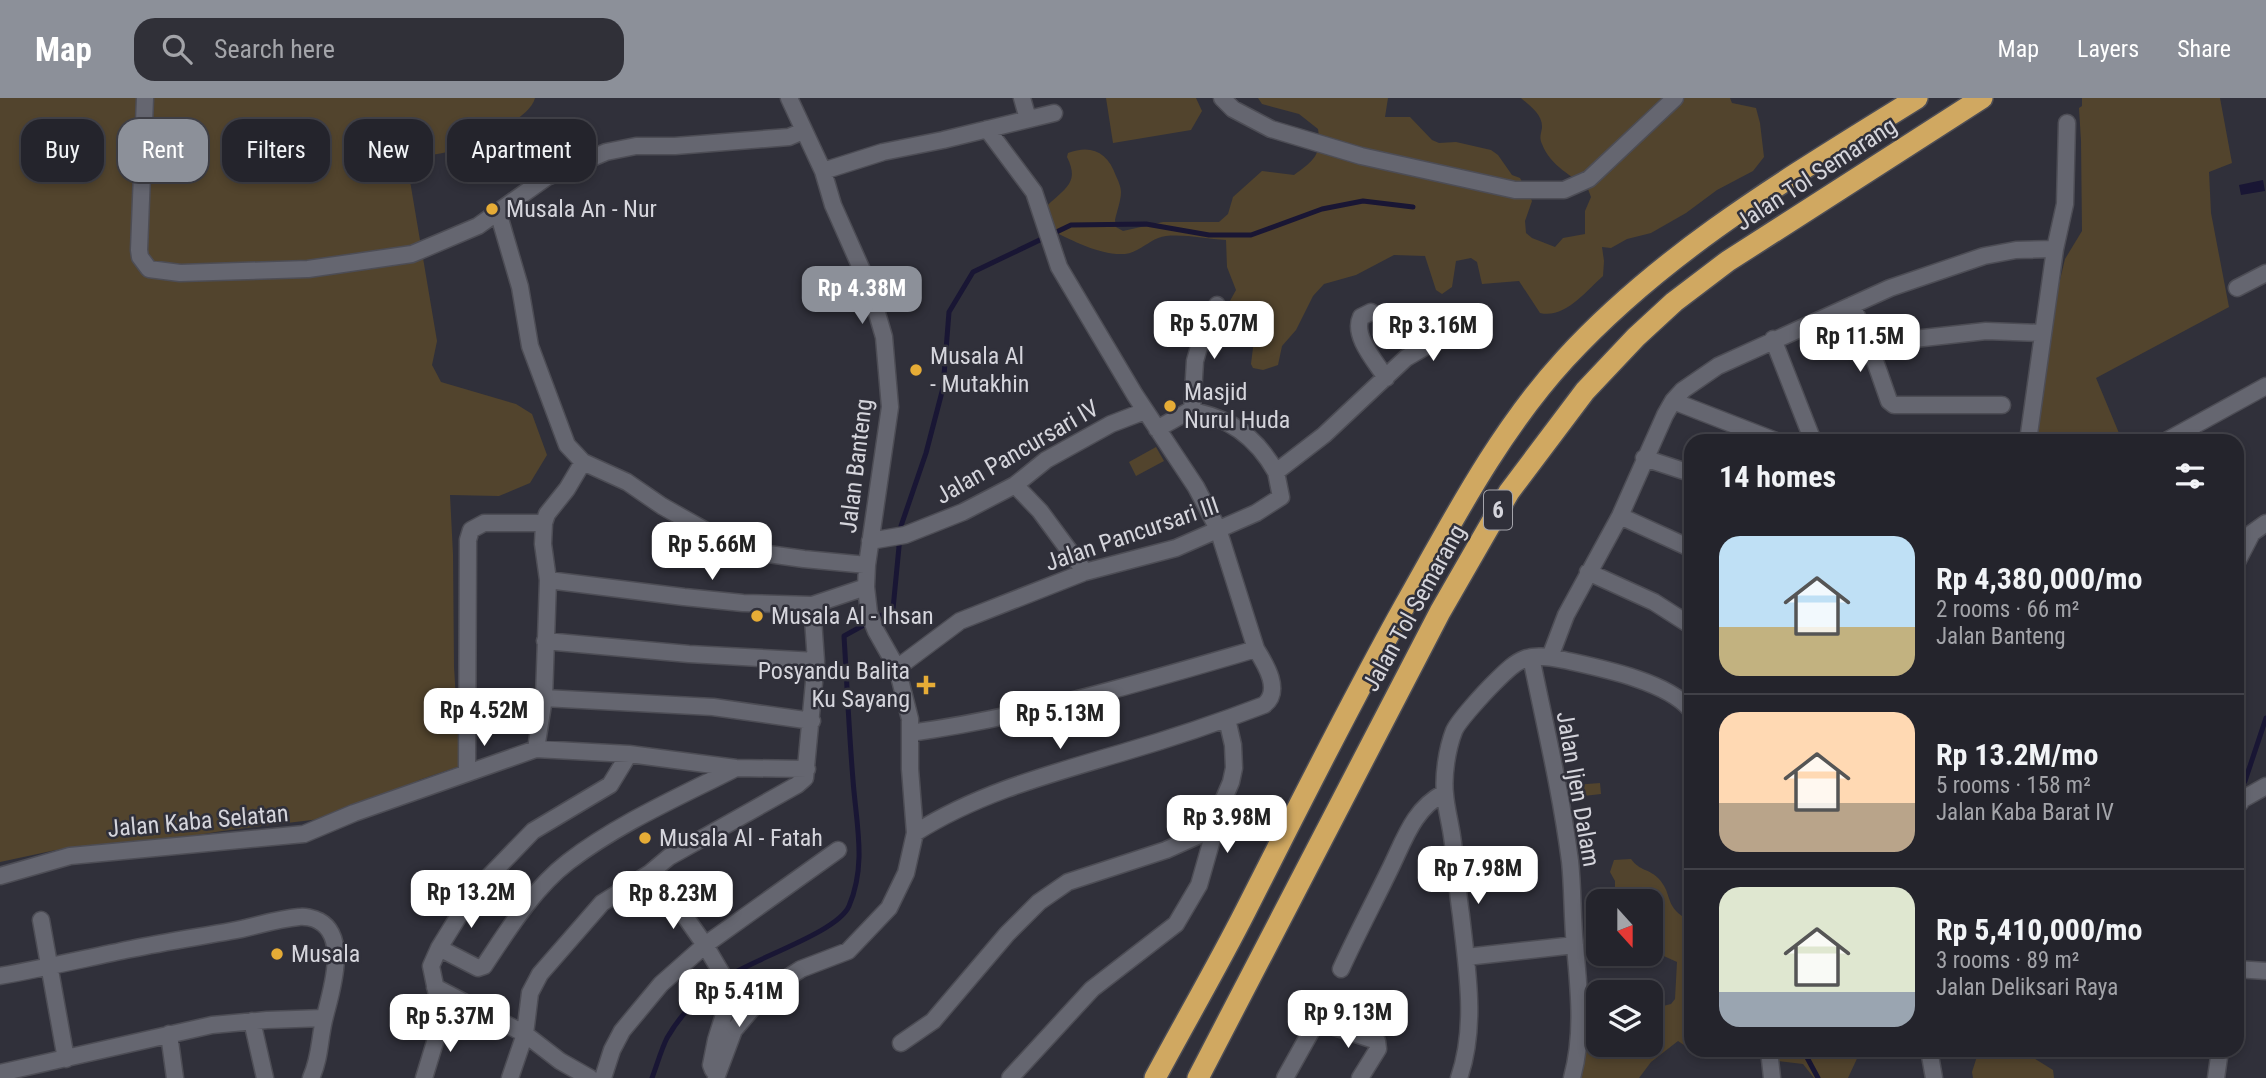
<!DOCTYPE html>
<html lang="en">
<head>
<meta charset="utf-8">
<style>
  body { margin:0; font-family:"Roboto Condensed",sans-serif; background:#303038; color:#f1f3f6; height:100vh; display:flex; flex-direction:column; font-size:26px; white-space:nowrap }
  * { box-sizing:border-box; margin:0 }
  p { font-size:23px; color:#a3a4a9 }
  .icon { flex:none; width:38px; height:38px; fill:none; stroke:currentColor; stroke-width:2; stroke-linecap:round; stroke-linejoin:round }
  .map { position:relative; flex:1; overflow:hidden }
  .panel { position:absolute; left:1684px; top:336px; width:560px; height:623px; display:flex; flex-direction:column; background:#24242c; border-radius:21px; box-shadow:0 4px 10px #0003,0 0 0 2px #414148 }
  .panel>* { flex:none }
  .top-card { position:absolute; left:21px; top:21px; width:665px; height:63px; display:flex; gap:14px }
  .needle { width:46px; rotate:159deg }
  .fabs { position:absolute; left:1586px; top:791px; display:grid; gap:14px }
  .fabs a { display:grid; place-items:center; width:77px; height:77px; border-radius:14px; background:#24242c; box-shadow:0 4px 10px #0003,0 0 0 2px #414148; font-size:35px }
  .price { position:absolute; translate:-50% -60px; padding:0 16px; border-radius:14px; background:#fff; color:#222; font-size:23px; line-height:46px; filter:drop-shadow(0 2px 4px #0008) }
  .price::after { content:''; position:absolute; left:50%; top:42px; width:21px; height:16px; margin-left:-10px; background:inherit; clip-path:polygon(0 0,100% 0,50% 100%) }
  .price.current { background:#8c9099; color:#fff }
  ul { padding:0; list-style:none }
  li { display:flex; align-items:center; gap:21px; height:175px; padding:0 35px }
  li+li { border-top:2px solid #414148 }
  li span { display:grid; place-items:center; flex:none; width:196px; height:140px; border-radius:21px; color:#555 }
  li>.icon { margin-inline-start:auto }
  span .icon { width:84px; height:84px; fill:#fffc; stroke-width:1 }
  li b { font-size:30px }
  h2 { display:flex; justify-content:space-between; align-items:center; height:84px; padding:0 35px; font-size:30px }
  .chip { padding:0 24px; border-radius:21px; background:#24242c; box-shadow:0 4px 10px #0003,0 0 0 2px #414148; font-size:24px; line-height:63px }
  .chip.current { background:#8c9099; color:#fff }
  header { display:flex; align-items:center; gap:42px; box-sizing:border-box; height:98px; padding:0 35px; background:#8c9099; color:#fff }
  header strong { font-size:33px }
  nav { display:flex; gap:38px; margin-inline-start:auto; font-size:24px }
  .search { width:490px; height:63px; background:#303038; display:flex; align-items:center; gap:18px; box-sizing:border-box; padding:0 24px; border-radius:21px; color:#a3a4a9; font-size:26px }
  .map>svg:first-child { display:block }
  .green { fill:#52442d }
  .water { fill:#191634 }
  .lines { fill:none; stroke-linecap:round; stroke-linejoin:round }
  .stream { stroke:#191634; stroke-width:5 }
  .street-casing { stroke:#4d4d55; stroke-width:19 }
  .highway-casing { stroke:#4d4d55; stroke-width:24 }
  .street { stroke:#656670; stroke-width:16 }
  .highway { stroke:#d0a861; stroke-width:21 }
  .poi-dot { fill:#e6ac36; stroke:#30303a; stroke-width:2.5 }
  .labels { text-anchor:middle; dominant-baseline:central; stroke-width:5; stroke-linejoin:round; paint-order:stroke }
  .shield { fill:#30303a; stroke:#a4a4ab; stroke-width:2 }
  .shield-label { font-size:23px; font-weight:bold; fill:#d5d5dc }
  .street-label { font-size:24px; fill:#d5d5dc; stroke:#30303a }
  .poi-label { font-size:24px; fill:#d5d5dc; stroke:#30303a; text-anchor:start }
</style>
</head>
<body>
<header>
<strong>Map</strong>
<div class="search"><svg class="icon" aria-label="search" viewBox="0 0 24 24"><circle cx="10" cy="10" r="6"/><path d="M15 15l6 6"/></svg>Search here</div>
<nav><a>Map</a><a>Layers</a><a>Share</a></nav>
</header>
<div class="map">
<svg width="2266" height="980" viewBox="0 0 2266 980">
  <rect width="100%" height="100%" fill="#30303a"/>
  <!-- green -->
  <path class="green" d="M0,0H535C530,21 478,44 458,51C444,56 428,57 413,60L408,71L437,243L432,267L441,284L516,306L532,316L547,357L530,385L499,398L450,397L453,456L454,569L460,668L419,682L383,700L320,721L222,733L143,746L98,747L56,752L0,764Z
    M1106,0H1196L1202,13L1191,32L1113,45Z
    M1258,0H1388L1385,19H1410L1432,42L1439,45L1456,44L1491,52L1498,57L1512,77L1520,80L1532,103L1525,123L1526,135L1532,140L1555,149L1563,140L1585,136V113L1591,99L1588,91C1572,77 1551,69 1542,46C1539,40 1541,36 1542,30C1543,17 1530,8 1521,0H1730L1732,5L1756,10L1760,25L1764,59L1753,73L1717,92L1686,115L1651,135L1627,141L1611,150L1602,149L1604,163L1603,178C1586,193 1565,221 1540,215L1519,183L1482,186L1477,164L1471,160L1456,163L1452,189L1442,196L1436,192L1425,158L1394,157L1356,177L1324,186L1313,198L1296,232L1282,248L1278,267L1263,272L1253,270L1251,266L1255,234L1231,231L1220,221L1236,192L1227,169L1226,142C1207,141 1185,136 1166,138C1155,139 1147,147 1137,152C1116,165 1075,144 1055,134L1047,108C1065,90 1080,85 1067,59L1068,55C1091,46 1108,54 1116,78C1118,82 1121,89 1121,94C1121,102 1117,113 1115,122L1116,129L1123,133L1163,124H1219L1228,116L1233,99L1262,73L1294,77C1314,62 1322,57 1318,31L1299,16L1262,6Z
    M2082,0H2220L2232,65L2209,74L2211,115L2229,209L2096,280L2121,340L2116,343H2036L2055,203L2065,161L2082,133L2081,43L2079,10L2082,8Z
    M1156,349L1164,363L1136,378L1129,364Z
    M1600,685L1601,696L1575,699L1574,687Z
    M1631,761C1641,774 1648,770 1658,780C1672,794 1665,806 1682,818L1690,815V951L1678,943L1651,964L1639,980H1575L1582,944C1603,946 1623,952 1646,952C1655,939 1650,925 1655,910L1671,906L1675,901L1677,864L1655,854L1650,803H1615V783L1610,774L1614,762Z
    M1692,952H1730L1731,953L1715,959H1699Z
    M1776,952H1861L1848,980H1814L1803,966L1778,963Z
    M1979,952H2021L2053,972L2054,980H1973L1972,974Z"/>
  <!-- water -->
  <path class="water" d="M2263,82L2265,93L2241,97L2239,87Z"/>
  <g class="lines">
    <!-- stream -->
    <path class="stream" d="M2236,698L2245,683L2266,620
      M1803,952L1818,980
      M652,980C657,967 661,952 667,940C679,919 698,899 717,885C745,863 837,836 849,808C867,766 856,725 853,682C849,634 847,586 844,538L893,511L901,428L926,355L943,290L949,214L973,174L1071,127L1146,126L1209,137H1251L1322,111L1363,103L1413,109"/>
    <defs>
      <path id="street" d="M145,0L139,152L140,159L149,171L180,175L308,171L412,156L478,128L547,79L606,54L636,48H675L789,39L803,33
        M1022,0L1028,21
        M1222,0L1233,11L1271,31L1361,58L1515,92H1564L1589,81L1675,0
        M823,73L883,54L943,42L1054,15
        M498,114L520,189L530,248L567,347L583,364L627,384L662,408L731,447L747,453L804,461L867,467
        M2237,190L2266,175
        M1852,207L1869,246L1889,303L1894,307H2002
        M1371,214L1361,219C1352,238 1376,264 1386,280
        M1773,241L1813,343
        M1869,246L1986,233L2043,235
        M1673,303L1776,343
        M1192,313L1195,263L1199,249L1217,207
        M1157,331L1189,313C1228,318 1257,340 1276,374
        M2028,343L2055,151
        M2166,343L2266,288
        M1644,360L1690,375
        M1015,387L1040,413L1085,474
        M1620,418L1690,450
        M870,443L905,437L963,414L1015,387L1046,362L1111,326L1145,313
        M2236,466L2252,435L2266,425
        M1588,474L1654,504L1690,527
        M548,482L684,499L743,505L812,507L866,489
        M545,543L689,556L816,563
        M1531,559C1545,627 1561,694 1570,763C1573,791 1572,820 1575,848C1579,893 1584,936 1572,980
        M1550,559L1566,517L1620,418L1665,317L1673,303L1683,292L1718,268L1890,190L1984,158L2016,152L2055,151L2065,106L2067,25
        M897,570L960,523L1085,474L1176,450L1256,415L1281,399L1276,374L1324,337L1406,260L1442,239
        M544,600L713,609L812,623
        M910,635C1027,619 1143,584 1256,551
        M536,651L544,600L548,482L543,446L544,425L547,416L567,391L583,364
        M467,675L468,442L471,432L484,425H544
        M2236,710L2243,701L2266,688
        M915,735C978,695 1050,676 1121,655C1169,641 1217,625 1264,607C1282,593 1266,567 1256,551L1218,431L1196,389L1135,297L1059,169L1034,94L987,31
        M650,775L677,807L705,847L728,886L727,907L716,942L711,967L713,972
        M0,778L70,758L304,736L354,715L536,651L629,656L736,670L807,671
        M41,822L66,961
        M439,850L478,870L484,868C508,832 533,791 568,764C619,725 679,699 736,670
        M1466,859L1575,847
        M1341,871C1356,838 1373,806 1389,773C1404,743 1413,711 1444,695
        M2236,871L2266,873
        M0,878C44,870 87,860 131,851C164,844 198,839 231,833C254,829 275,821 299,819C304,818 314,820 319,823C349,839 331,894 325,918C319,940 321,958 311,980
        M435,889L525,936L560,963L590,980
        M252,923L265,980
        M169,936L175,980
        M901,945L933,923L1007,836L1039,804L1068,784L1166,752L1215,730
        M1769,952L1772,980
        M1929,952L1934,980
        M0,975L212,927L267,922L324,920
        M424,980L442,921L431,868L439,850L473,795L533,733L610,687L629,656
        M510,980L525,936L530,895L540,876L602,805L650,775L669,759L797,687L805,680L816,563L812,507
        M603,980L612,952L622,933L661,886L705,847L838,752
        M716,980L734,932L767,893L801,871L848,853L889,810L906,775L915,735L910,671V621L897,570L876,533L869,515L866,489L867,467L890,309L884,239L869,188L833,107L823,73L789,0
        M1010,980L1092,891L1176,826L1199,787L1223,703L1231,684L1234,670L1233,647L1227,621
        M1285,980L1314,928L1319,924L1377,943L1378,951L1360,980
        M1459,980C1477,928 1467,871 1461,817C1457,791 1456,764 1452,738C1450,724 1446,710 1445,696C1443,678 1447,651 1454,633C1458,623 1485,594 1494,585C1520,559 1527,554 1564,562C1600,570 1666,583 1690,611
        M2216,980L2220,952"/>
      <path id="highway" d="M1155,980C1185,924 1217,869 1246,812C1298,710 1349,607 1405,507C1453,422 1499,333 1565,261C1665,152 1792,78 1917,0
        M1198,980L1440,514L1509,394L1585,293L1636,239L1674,204L1728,163L1982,0"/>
    </defs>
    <!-- street casing -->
    <use href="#street" class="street-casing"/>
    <!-- highway casing -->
    <use href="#highway" class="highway-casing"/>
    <!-- street -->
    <use href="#street" class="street"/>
    <!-- highway -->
    <use href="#highway" class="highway"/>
  </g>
  <!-- markers -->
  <g class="poi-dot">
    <circle cx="492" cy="111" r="7"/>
    <circle cx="916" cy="272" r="7"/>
    <circle cx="1170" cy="308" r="7"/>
    <circle cx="757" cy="518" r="7"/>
    <path d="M922.5 576.5h7v7h7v7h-7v7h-7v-7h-7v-7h7z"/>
    <circle cx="645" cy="740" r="7"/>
    <circle cx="277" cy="856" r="7"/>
  </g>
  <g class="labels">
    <!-- shield labels -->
    <rect class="shield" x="1484" y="392.5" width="28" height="39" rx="5"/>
    <g class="shield-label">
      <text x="1498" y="412">6</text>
    </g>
    <!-- street labels -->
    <g class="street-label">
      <text transform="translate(1816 76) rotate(-33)">Jalan Tol Semarang</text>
      <text transform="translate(1017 354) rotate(-30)">Jalan Pancursari IV</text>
      <text transform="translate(856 368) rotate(-83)">Jalan Banteng</text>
      <text transform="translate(1132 436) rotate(-19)">Jalan Pancursari III</text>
      <text transform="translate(1414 510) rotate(-61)">Jalan Tol Semarang</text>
      <text transform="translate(1578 691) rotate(80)">Jalan Ijen Dalam</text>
      <text transform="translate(198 723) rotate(-5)">Jalan Kaba Selatan</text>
    </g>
    <!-- poi labels -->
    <g class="poi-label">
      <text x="506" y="111">Musala An - Nur</text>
      <text x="930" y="258">Musala Al<tspan x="930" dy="28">- Mutakhin</tspan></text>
      <text x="1184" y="294">Masjid<tspan x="1184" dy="28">Nurul Huda</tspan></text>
      <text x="771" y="518">Musala Al - Ihsan</text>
      <text x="910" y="573" text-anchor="end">Posyandu Balita<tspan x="910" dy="28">Ku Sayang</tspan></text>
      <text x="659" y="740">Musala Al - Fatah</text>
      <text x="291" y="856">Musala</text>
    </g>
  </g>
</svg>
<div class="fabs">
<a><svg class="needle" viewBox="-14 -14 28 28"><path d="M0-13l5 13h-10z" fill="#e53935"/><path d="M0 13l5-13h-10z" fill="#a3a4a9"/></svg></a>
<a><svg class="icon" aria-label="layers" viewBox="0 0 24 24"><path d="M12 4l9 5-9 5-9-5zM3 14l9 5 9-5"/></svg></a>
</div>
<b class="price current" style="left:862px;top:228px">Rp 4.38M</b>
<b class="price" style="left:1214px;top:263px">Rp 5.07M</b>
<b class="price" style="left:1433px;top:265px">Rp 3.16M</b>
<b class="price" style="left:1860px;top:276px">Rp 11.5M</b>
<b class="price" style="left:712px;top:484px">Rp 5.66M</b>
<b class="price" style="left:484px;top:650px">Rp 4.52M</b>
<b class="price" style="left:1060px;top:653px">Rp 5.13M</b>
<b class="price" style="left:1227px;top:757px">Rp 3.98M</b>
<b class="price" style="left:1478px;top:808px">Rp 7.98M</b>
<b class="price" style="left:471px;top:832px">Rp 13.2M</b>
<b class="price" style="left:673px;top:833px">Rp 8.23M</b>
<b class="price" style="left:739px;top:931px">Rp 5.41M</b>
<b class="price" style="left:1348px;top:952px">Rp 9.13M</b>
<b class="price" style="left:450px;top:956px">Rp 5.37M</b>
<div class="top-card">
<a class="chip">Buy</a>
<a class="chip current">Rent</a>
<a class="chip">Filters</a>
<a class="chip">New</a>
<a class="chip">Apartment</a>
</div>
<section class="panel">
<h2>14 homes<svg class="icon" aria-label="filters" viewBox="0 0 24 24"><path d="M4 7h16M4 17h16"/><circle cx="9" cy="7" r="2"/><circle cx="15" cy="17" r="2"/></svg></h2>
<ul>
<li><span style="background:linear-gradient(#bfe0f5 65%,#c2b280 0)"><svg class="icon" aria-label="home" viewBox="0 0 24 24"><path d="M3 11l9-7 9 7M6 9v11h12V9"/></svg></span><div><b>Rp 4,380,000/mo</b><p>2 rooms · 66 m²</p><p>Jalan Banteng</p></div></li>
<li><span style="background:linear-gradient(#ffd9b3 65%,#b9a48a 0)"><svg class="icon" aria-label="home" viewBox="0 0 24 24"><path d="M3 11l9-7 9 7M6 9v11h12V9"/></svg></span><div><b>Rp 13.2M/mo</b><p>5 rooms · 158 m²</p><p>Jalan Kaba Barat IV</p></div></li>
<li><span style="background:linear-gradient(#dfe7d0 75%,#9aa5b1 0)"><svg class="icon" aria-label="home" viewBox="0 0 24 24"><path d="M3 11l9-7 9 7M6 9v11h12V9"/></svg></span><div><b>Rp 5,410,000/mo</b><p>3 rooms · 89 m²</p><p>Jalan Deliksari Raya</p></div></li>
</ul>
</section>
</div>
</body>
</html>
